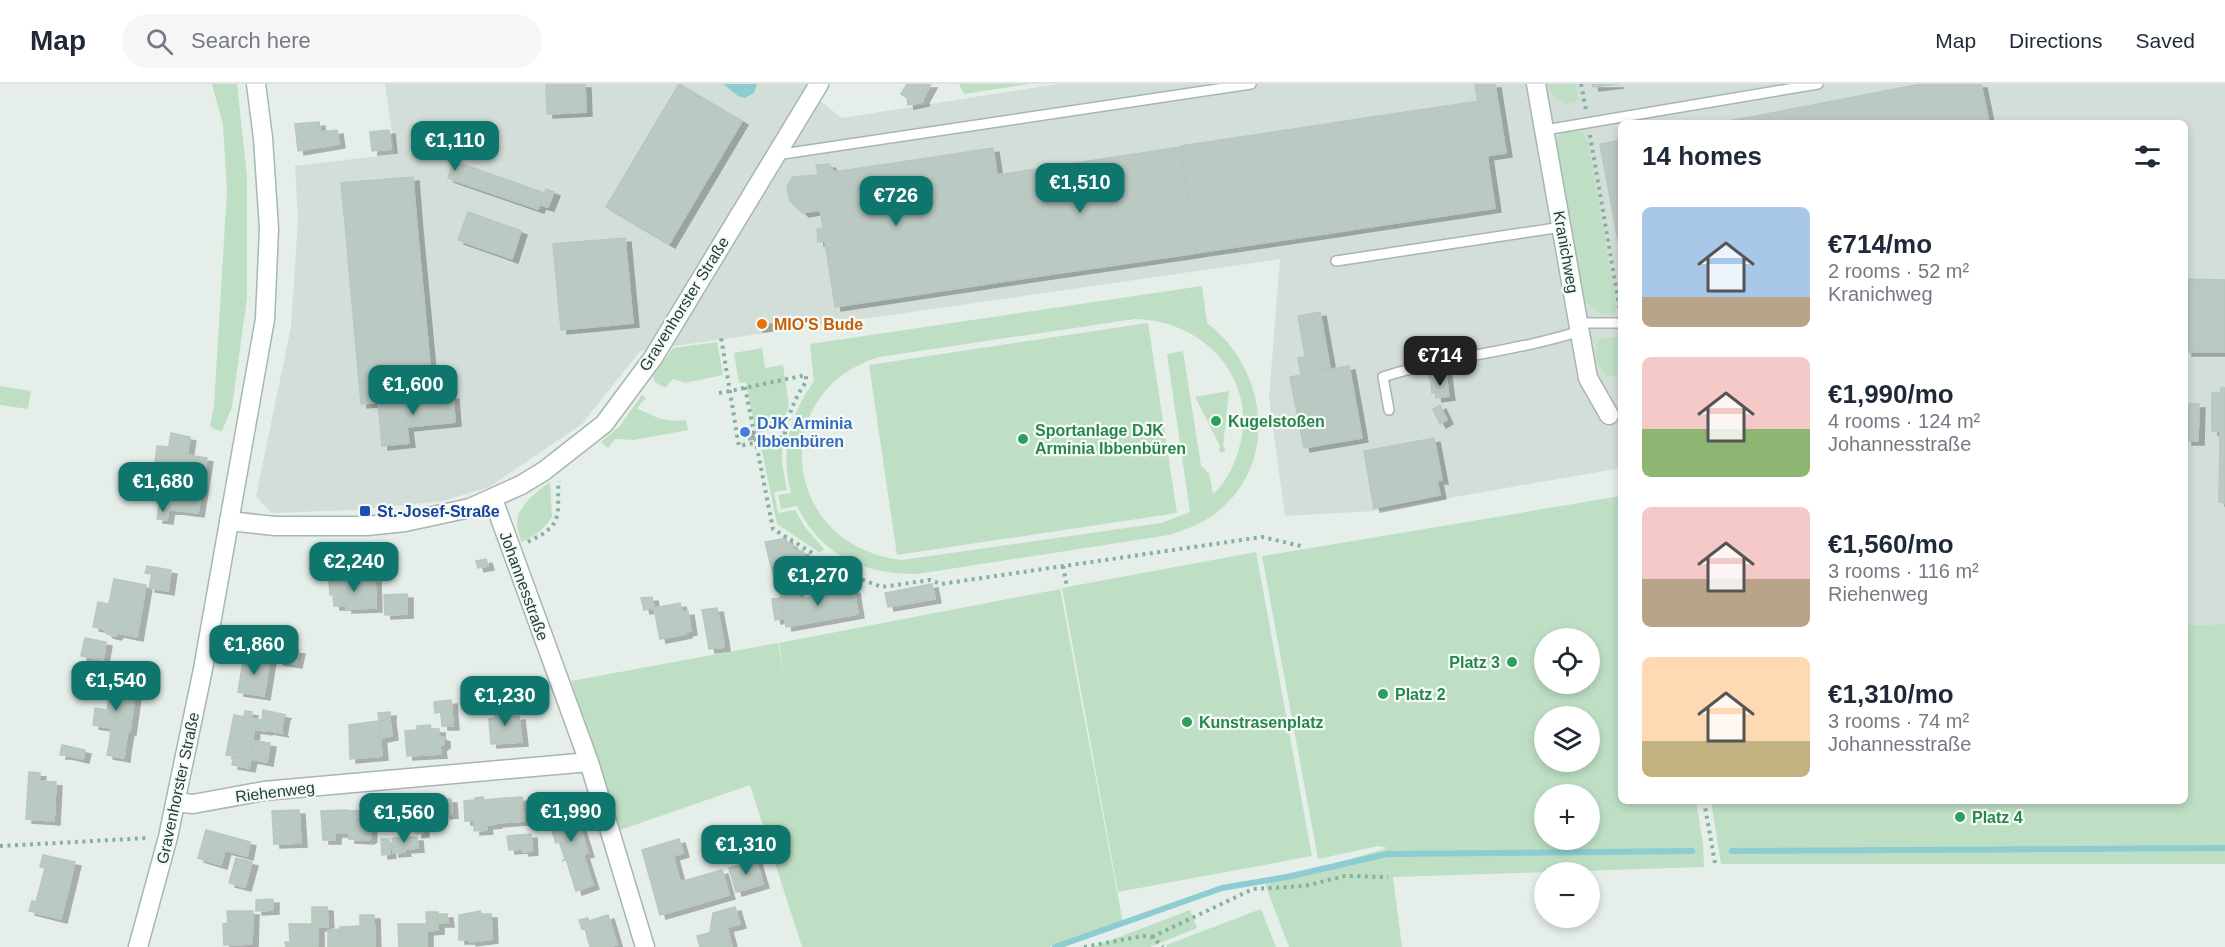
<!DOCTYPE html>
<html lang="en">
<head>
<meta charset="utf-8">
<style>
  body { margin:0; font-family:Helvetica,sans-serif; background:#f6f6f7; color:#1f2937; height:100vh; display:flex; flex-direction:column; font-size:22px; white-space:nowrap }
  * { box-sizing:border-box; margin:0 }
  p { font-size:20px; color:#747a83 }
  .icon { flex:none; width:33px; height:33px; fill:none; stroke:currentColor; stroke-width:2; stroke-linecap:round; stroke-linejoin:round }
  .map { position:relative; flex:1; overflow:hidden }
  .details { position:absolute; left:1618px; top:36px; width:570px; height:684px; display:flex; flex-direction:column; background:#fff; border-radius:9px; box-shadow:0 3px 9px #0003 }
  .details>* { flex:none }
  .controls { position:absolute; left:1534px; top:544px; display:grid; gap:12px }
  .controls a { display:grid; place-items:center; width:66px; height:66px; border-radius:50%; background:#fff; box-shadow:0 3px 9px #0003; font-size:30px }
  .price { position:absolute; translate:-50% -51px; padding:0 14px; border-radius:12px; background:#0f766e; color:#fff; font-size:20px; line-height:39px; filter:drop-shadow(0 2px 3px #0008) }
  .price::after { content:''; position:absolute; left:50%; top:36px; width:18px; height:14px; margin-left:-9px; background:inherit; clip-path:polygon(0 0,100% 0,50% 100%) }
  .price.selected { background:#222; color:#fff }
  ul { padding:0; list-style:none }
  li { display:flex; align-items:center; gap:18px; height:150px; padding:0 24px }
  li span { display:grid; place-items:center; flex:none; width:168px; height:120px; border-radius:9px; color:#555 }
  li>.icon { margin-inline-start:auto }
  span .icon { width:72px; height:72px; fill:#fffc; stroke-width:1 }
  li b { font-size:26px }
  h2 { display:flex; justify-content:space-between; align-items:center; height:72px; padding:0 24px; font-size:26px }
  header { display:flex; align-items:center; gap:36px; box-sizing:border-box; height:84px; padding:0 30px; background:#fff; border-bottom:2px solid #e0e1e3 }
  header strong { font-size:28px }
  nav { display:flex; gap:33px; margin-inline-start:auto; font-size:21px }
  .search { width:420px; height:54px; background:#f6f6f7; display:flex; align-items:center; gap:15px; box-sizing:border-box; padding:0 21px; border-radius:33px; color:#747a83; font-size:22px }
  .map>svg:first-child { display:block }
  .built { fill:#d3ded8 }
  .green { fill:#bedfc4; fill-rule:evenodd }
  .water { fill:#8dcdd2 }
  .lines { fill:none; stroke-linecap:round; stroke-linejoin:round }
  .stream { stroke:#8dcdd2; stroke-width:6 }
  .building { fill:#bac9c2; stroke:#b7c8bf; stroke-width:1.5; filter:url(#shadow) }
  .lane-casing { stroke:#a7b6b0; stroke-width:12 }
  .street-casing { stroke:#a7b6b0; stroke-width:21 }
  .secondary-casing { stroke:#a3bab0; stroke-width:21 }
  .path { stroke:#85b1a0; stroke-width:4; stroke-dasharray:3 4.5; stroke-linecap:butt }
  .lane { stroke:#fff; stroke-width:9 }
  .street { stroke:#fff; stroke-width:18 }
  .secondary { stroke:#fff; stroke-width:18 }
  .food-dot { fill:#e8710a; stroke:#f5faf7; stroke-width:2 }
  .leisure-dot { fill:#2e9e5b; stroke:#f5faf7; stroke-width:2 }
  .shop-dot { fill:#3f7fe0; stroke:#f5faf7; stroke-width:2 }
  .transit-dot { fill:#1a4fb4; stroke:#f5faf7; stroke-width:2 }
  .labels { text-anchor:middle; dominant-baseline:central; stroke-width:4.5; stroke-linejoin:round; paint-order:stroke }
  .street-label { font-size:16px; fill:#234036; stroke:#f5faf7 }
  .food-label { font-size:16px; font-weight:bold; fill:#c56008; stroke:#f5faf7; text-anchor:start }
  .leisure-label { font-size:16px; font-weight:bold; fill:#27864d; stroke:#f5faf7; text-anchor:start }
  .shop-label { font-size:16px; font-weight:bold; fill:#366cbe; stroke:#f5faf7; text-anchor:start }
  .transit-label { font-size:16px; font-weight:bold; fill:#164399; stroke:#f5faf7; text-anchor:start }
</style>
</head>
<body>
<header>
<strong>Map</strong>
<div class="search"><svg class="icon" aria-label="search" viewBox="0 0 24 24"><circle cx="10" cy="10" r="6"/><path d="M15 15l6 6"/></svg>Search here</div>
<nav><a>Map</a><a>Directions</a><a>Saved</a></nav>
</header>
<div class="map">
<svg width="2225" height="863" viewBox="0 0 2225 863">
  <defs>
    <filter id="shadow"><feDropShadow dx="6" dy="4" stdDeviation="0" flood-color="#0004"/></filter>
  </defs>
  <rect width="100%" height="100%" fill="#e5eee9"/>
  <!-- built -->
  <path class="built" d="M385,0H815L816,14L842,34L1058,0H2225V540L2186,541V39H1622L1621,384L1375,427L1285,432L1269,314L1280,175L640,267L582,340L489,403L443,417L354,426L271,429L256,412L291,243L298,134L295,82L395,70Z"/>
  <!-- green -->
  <path class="green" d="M212,0H237L247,92V214L232,323L222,347L213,345L210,341L214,322L227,106L223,41Z
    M959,0H1029L964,10Z
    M1545,0H1576L1578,14L1574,19L1565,20L1555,13Z
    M1576,46L1583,49L1588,58L1617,225L1613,231L1602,230L1579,213L1554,62L1559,51Z
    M1202,202L1207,239C1268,286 1280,380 1215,430C1201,440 1185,446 1169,451L917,490C864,490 821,472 797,422L781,425L778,411L791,409C780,365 789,333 814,297L810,260ZM1135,235C1205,236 1261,297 1238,368C1233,384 1225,400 1213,410L1209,389L1201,382L1183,267L1167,270L1190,428L1161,439L902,476C781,462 765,308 879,273Z
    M1148,239L1177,429L897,471L869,281Z
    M1619,253L1621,256V293L1607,292C1597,282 1594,271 1597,257L1603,254Z
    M717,258L723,291L685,299L673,295L665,304L655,298L653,292L673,264Z
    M762,264L765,284L783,281L789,322L781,344L756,349L746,298L739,299L734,269Z
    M0,302L31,307L28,325L0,321Z
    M1229,307L1223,362L1226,366L1221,369L1219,367L1220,362L1195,313Z
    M642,311L646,314L637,324C654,333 666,339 686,336L688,346L634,356L615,355L608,364L601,358L619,343Z
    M782,358V379L787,406L774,408L778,429L795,426L805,443L824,465L820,469L777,440L761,362Z
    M550,398L552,433C546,443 532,455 521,458C520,452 517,445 517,439C517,422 538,407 550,398Z
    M1621,412L1622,717H1696L1703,760L1704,783L1393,793L1402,863H1289L1265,800L1388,764L1378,762L1318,775L1262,472ZM1545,555H1590V600H1545ZM1545,633H1590V678H1545ZM1545,711H1590V756H1545Z
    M1256,468L1312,772L1118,808L1062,504Z
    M1060,505L1123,839L1097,846L1049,863H802L750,701L620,746L571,597L778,559L784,592L779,559Z
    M2225,540V780H1721L1711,717H2186V541Z
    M1261,825L1276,863H1167L1166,861Z
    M1190,826L1197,844L1150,863H1093Z"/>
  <!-- water -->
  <path class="water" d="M723,0H757L754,9L745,14L738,12Z"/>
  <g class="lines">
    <!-- stream -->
    <path class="stream" d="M1732,767L2225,764
      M1055,863L1222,804L1287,793L1387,770L1692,767"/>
  </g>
  <!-- building -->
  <path class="building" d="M546,0H585L586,28L547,30Z
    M679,0L742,37L669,160L606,123Z
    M907,0H931L923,15V18L908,21L907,14L901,10Z
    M1475,0H1495L1506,69L1487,72Z
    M1592,0H1618L1593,3Z
    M1921,0H1981L1989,39H1757L1755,32Z
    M1479,17L1495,124L1350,146L1333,39Z
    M1755,32L1757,39H1723V38Z
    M319,38L320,48L337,46L339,60L298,67L295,40Z
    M1333,39L1350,146L1196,169L1181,62Z
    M389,46L391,65L372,67L370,48Z
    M1622,56V178L1600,60Z
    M1180,63L1196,169L986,200L967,68L993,64L997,91Z
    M967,68L986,200L835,223L825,157L818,158L817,145L823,144L820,126L803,129L790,117L787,102L793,93L818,91L816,81L829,80L834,88Z
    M453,79L461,81L456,97L448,94Z
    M462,80L544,109L538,125L456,97Z
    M413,93L417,143L346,150L341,99Z
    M546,105L554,108L548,123L540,121Z
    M468,128L521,147L512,175L458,156Z
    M417,143L433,313L361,320L346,150Z
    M625,154L633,239L561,246L553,160Z
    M2186,195L2225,196V268H2186Z
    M1320,228L1330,284L1308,288L1298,232Z
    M766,236L767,243L757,244L756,237Z
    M1305,273L1308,289L1301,291L1298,274Z
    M1444,281L1446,289L1429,292L1428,284Z
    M1349,282L1362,354L1304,364L1290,293Z
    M1446,289L1447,297L1431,300L1429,292Z
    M1447,297L1448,306L1432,309L1431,300Z
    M2221,304H2225V419L2219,418L2220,347H2212V309H2221Z
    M1448,306L1449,312L1436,314L1435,308Z
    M453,311L455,338L407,343L409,359L382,362L378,318Z
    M2186,320H2199L2198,357H2186Z
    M1440,321L1447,336L1440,340L1433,325Z
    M747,343L749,351L743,352L741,344Z
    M171,349L190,353L187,371L207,374L198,429L168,425L173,393L179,394L181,384L166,382Z
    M1434,354L1442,396H1437L1440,411L1374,424L1364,367Z
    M157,362L169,363L166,382L155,380Z
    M175,383L181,384L179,394L173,393Z
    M159,422L169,424L167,436L157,435Z
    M786,454L787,458L792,461L794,466L803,467L811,494L808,496L810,503L808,505L780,510L779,502H776L765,458Z
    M486,475L488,482L478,484L476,477Z
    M147,482L171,486L170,493L145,489Z
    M152,490L170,493L168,507L149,504Z
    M375,494L376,524L346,525V522H334L333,510L330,511L329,495Z
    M114,495L146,501L137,553L118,549L115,552L107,550L104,545L93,543L98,518L109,520Z
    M932,500L935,515L888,523L885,509Z
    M854,505L858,530L786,543L780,510L797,507L799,515Z
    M407,510V530L385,531L384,511Z
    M652,513L654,524L644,526L641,514Z
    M780,514L784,534L775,536L772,515Z
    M680,519L682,528L688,527L691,547L686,548V550L660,555L654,524Z
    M717,524L723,555L708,558L702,526Z
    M85,554L106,558L103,576L81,572Z
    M723,555L724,563L709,565L708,558Z
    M279,563L299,566L296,580L277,577Z
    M244,571L270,575L264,612L238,608Z
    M506,595L508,619L479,621L478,607L487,606L486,596Z
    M110,608L135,611L130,647L93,641L95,624L107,626Z
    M451,616L453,642H442L441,628L435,629L434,618Z
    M507,619L508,633L519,632L522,658L491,660L489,635L495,634L494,620Z
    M263,626L286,631H284L281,648L283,649L266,646L267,637L262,636Z
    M245,627L252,628L251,633L244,632Z
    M390,628V636L379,637L378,629Z
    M234,631L267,637L266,647L254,645L251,675L226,671Z
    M390,636L392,652L381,654L379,637Z
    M379,637L382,672L350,675L349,641Z
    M430,641L431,645H439V652L444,654V660L440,663L441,670L407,672L405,647L417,646V642Z
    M111,645L128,647L125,664L109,661Z
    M252,656L270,659L267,678L251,675Z
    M62,661L67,662L65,671H60Z
    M109,661L125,664L124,674L107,671Z
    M67,662L85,666L83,675L65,671Z
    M234,673L251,675L249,684L232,681Z
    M29,688L40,689L39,697L56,698L54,737L26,735Z
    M483,713L484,716L494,715L496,740L486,741L487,746L474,747V737H465L464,717L475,716V714Z
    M522,713L524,737L495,739L494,715Z
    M443,715H451L452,730L444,731Z
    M435,719L436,742L423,743V749L416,750V743L409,744L408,721Z
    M299,726L301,759L274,760L272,727Z
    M347,726L349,749H335V756H323L321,727Z
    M370,726L371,754L368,756L349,755L347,727Z
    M575,727L588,769L583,770L590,792L573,797L566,775L562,777L565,775L559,757L556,759L548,735Z
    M206,746L250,758L247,772L225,766L221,781L198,774Z
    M531,750L532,767L523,768L522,765L509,766L507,752Z
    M417,753L418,764L404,765L405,768L393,769L392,754Z
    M381,755H389L390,770L382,771Z
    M679,755L683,769L673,772L680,798L722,786L729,811L660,831L642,766Z
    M43,771L75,778L61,835L29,827L32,817L36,818L45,784L40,783Z
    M236,774L252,778L245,803L229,799Z
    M756,776L763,800L736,808L729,784Z
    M590,792L593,801L576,807L573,797Z
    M273,815V826L256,827V816Z
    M312,823H327L328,843H318V840H312Z
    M735,823L740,840L710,848L713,829Z
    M227,827H253L252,860L224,861L223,840L228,839Z
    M480,827L481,830H491L492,855L470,858V856H459V831Z
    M426,828H438V846L427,847Z
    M438,830H447L448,839H438Z
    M360,831H374L375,863H341L340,843L360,842Z
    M608,831L617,861L590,863L585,844L582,845L579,836L588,834L589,837Z
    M289,840H318V863H286L285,858H290Z
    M398,840H427V863H399Z
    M727,844L732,863H700L697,852Z
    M340,845L341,863H328V846Z"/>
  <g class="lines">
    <defs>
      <path id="lane" d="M1545,46L1818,0
        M776,71L1251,0
        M1336,177L1562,143
        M1578,239H1622
        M1389,326L1383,293C1447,272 1515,268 1580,247"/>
      <path id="street" d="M1536,0L1588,294L1609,331
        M493,415L589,678L645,863
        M229,437L275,442H367L405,438L470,424L521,401L544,387L604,340L653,274L819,0
        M176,718L193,720L264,707L589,678"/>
      <path id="secondary" d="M138,863L168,753L203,585L265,235L269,145L263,54L256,0"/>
    </defs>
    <!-- lane casing -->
    <use href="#lane" class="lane-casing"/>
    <!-- street casing -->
    <use href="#street" class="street-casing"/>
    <!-- secondary casing -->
    <use href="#secondary" class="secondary-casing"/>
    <!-- path -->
    <path class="path" d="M1581,0L1586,26
      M1590,51L1620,227
      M745,303L773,445L814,470L820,504L863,496L882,503L930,496L941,500L1262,453L1301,462
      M719,309L730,307L806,291V298C794,315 788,332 784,353L739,362L738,357L721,253
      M528,458C535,454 543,451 549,445C563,433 556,413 559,397
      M1063,482L1067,503
      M1704,717L1715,779
      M0,762L149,754
      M1152,853L1253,805L1305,802L1345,792L1388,793
      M1084,863L1143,852L1152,853L1163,863"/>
    <!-- lane -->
    <use href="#lane" class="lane"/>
    <!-- street -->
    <use href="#street" class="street"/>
    <!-- secondary -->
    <use href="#secondary" class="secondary"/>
  </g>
  <!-- markers -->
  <circle class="food-dot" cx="762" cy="240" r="6"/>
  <g class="leisure-dot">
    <circle cx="1216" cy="337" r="6"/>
    <circle cx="1023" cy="355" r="6"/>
    <circle cx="1512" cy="578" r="6"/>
    <circle cx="1383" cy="610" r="6"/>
    <circle cx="1187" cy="638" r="6"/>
    <circle cx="1960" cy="733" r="6"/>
  </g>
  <circle class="shop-dot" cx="745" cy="348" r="6"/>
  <rect class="transit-dot" x="359" y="421" width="12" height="12" rx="3"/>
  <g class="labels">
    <!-- street labels -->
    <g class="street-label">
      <text transform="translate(1566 168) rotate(80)">Kranichweg</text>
      <text transform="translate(684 220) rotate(-58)">Gravenhorster Straße</text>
      <text transform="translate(524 502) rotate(70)">Johannesstraße</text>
      <text transform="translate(178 704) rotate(-78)">Gravenhorster Straße</text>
      <text transform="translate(275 708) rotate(-7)">Riehenweg</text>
    </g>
    <!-- food labels -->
    <g class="food-label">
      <text x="774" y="240">MIO'S Bude</text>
    </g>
    <!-- leisure labels -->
    <g class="leisure-label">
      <text x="1228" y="337">Kugelstoßen</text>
      <text x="1035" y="346">Sportanlage DJK<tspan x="1035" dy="18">Arminia Ibbenbüren</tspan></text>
      <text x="1500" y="578" text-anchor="end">Platz 3</text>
      <text x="1395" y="610">Platz 2</text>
      <text x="1199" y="638">Kunstrasenplatz</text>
      <text x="1972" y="733">Platz 4</text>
    </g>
    <!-- shop labels -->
    <g class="shop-label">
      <text x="757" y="339">DJK Arminia<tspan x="757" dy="18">Ibbenbüren</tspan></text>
    </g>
    <!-- transit labels -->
    <g class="transit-label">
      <text x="377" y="427">St.-Josef-Straße</text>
    </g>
  </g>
</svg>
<div class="controls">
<a><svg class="icon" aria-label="locate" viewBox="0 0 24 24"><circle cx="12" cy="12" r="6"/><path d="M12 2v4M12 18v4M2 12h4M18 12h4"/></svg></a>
<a><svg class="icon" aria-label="layers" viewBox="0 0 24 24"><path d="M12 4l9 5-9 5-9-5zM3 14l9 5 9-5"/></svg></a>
<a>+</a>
<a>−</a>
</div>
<b class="price" style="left:455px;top:88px">€1,110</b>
<b class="price" style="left:1080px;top:130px">€1,510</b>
<b class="price" style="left:896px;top:143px">€726</b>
<b class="price selected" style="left:1440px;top:303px">€714</b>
<b class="price" style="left:413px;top:332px">€1,600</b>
<b class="price" style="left:163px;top:429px">€1,680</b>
<b class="price" style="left:354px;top:509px">€2,240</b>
<b class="price" style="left:818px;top:523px">€1,270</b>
<b class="price" style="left:254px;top:592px">€1,860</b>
<b class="price" style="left:116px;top:628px">€1,540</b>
<b class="price" style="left:505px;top:643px">€1,230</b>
<b class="price" style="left:571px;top:759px">€1,990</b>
<b class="price" style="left:404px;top:760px">€1,560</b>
<b class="price" style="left:746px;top:792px">€1,310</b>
<section class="details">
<h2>14 homes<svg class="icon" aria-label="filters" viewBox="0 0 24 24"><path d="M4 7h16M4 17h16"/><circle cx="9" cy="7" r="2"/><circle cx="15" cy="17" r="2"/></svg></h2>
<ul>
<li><span style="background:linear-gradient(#a9c7e8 75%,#b9a48a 0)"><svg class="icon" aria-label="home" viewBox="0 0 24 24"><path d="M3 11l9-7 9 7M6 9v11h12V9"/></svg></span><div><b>€714/mo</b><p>2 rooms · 52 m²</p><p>Kranichweg</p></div></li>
<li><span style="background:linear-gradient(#f6c9c9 60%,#8fb573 0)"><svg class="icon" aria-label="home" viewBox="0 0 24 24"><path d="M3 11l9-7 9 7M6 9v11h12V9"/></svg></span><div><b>€1,990/mo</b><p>4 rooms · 124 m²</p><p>Johannesstraße</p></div></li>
<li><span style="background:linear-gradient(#f6c9c9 60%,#b9a48a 0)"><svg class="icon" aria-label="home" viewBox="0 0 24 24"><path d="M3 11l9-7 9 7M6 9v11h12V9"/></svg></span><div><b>€1,560/mo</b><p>3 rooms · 116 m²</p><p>Riehenweg</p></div></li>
<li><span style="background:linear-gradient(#ffd9b3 70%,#c2b280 0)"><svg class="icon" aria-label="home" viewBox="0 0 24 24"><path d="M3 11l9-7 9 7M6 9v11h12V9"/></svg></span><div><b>€1,310/mo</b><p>3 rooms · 74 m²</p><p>Johannesstraße</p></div></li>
</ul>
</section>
</div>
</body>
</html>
